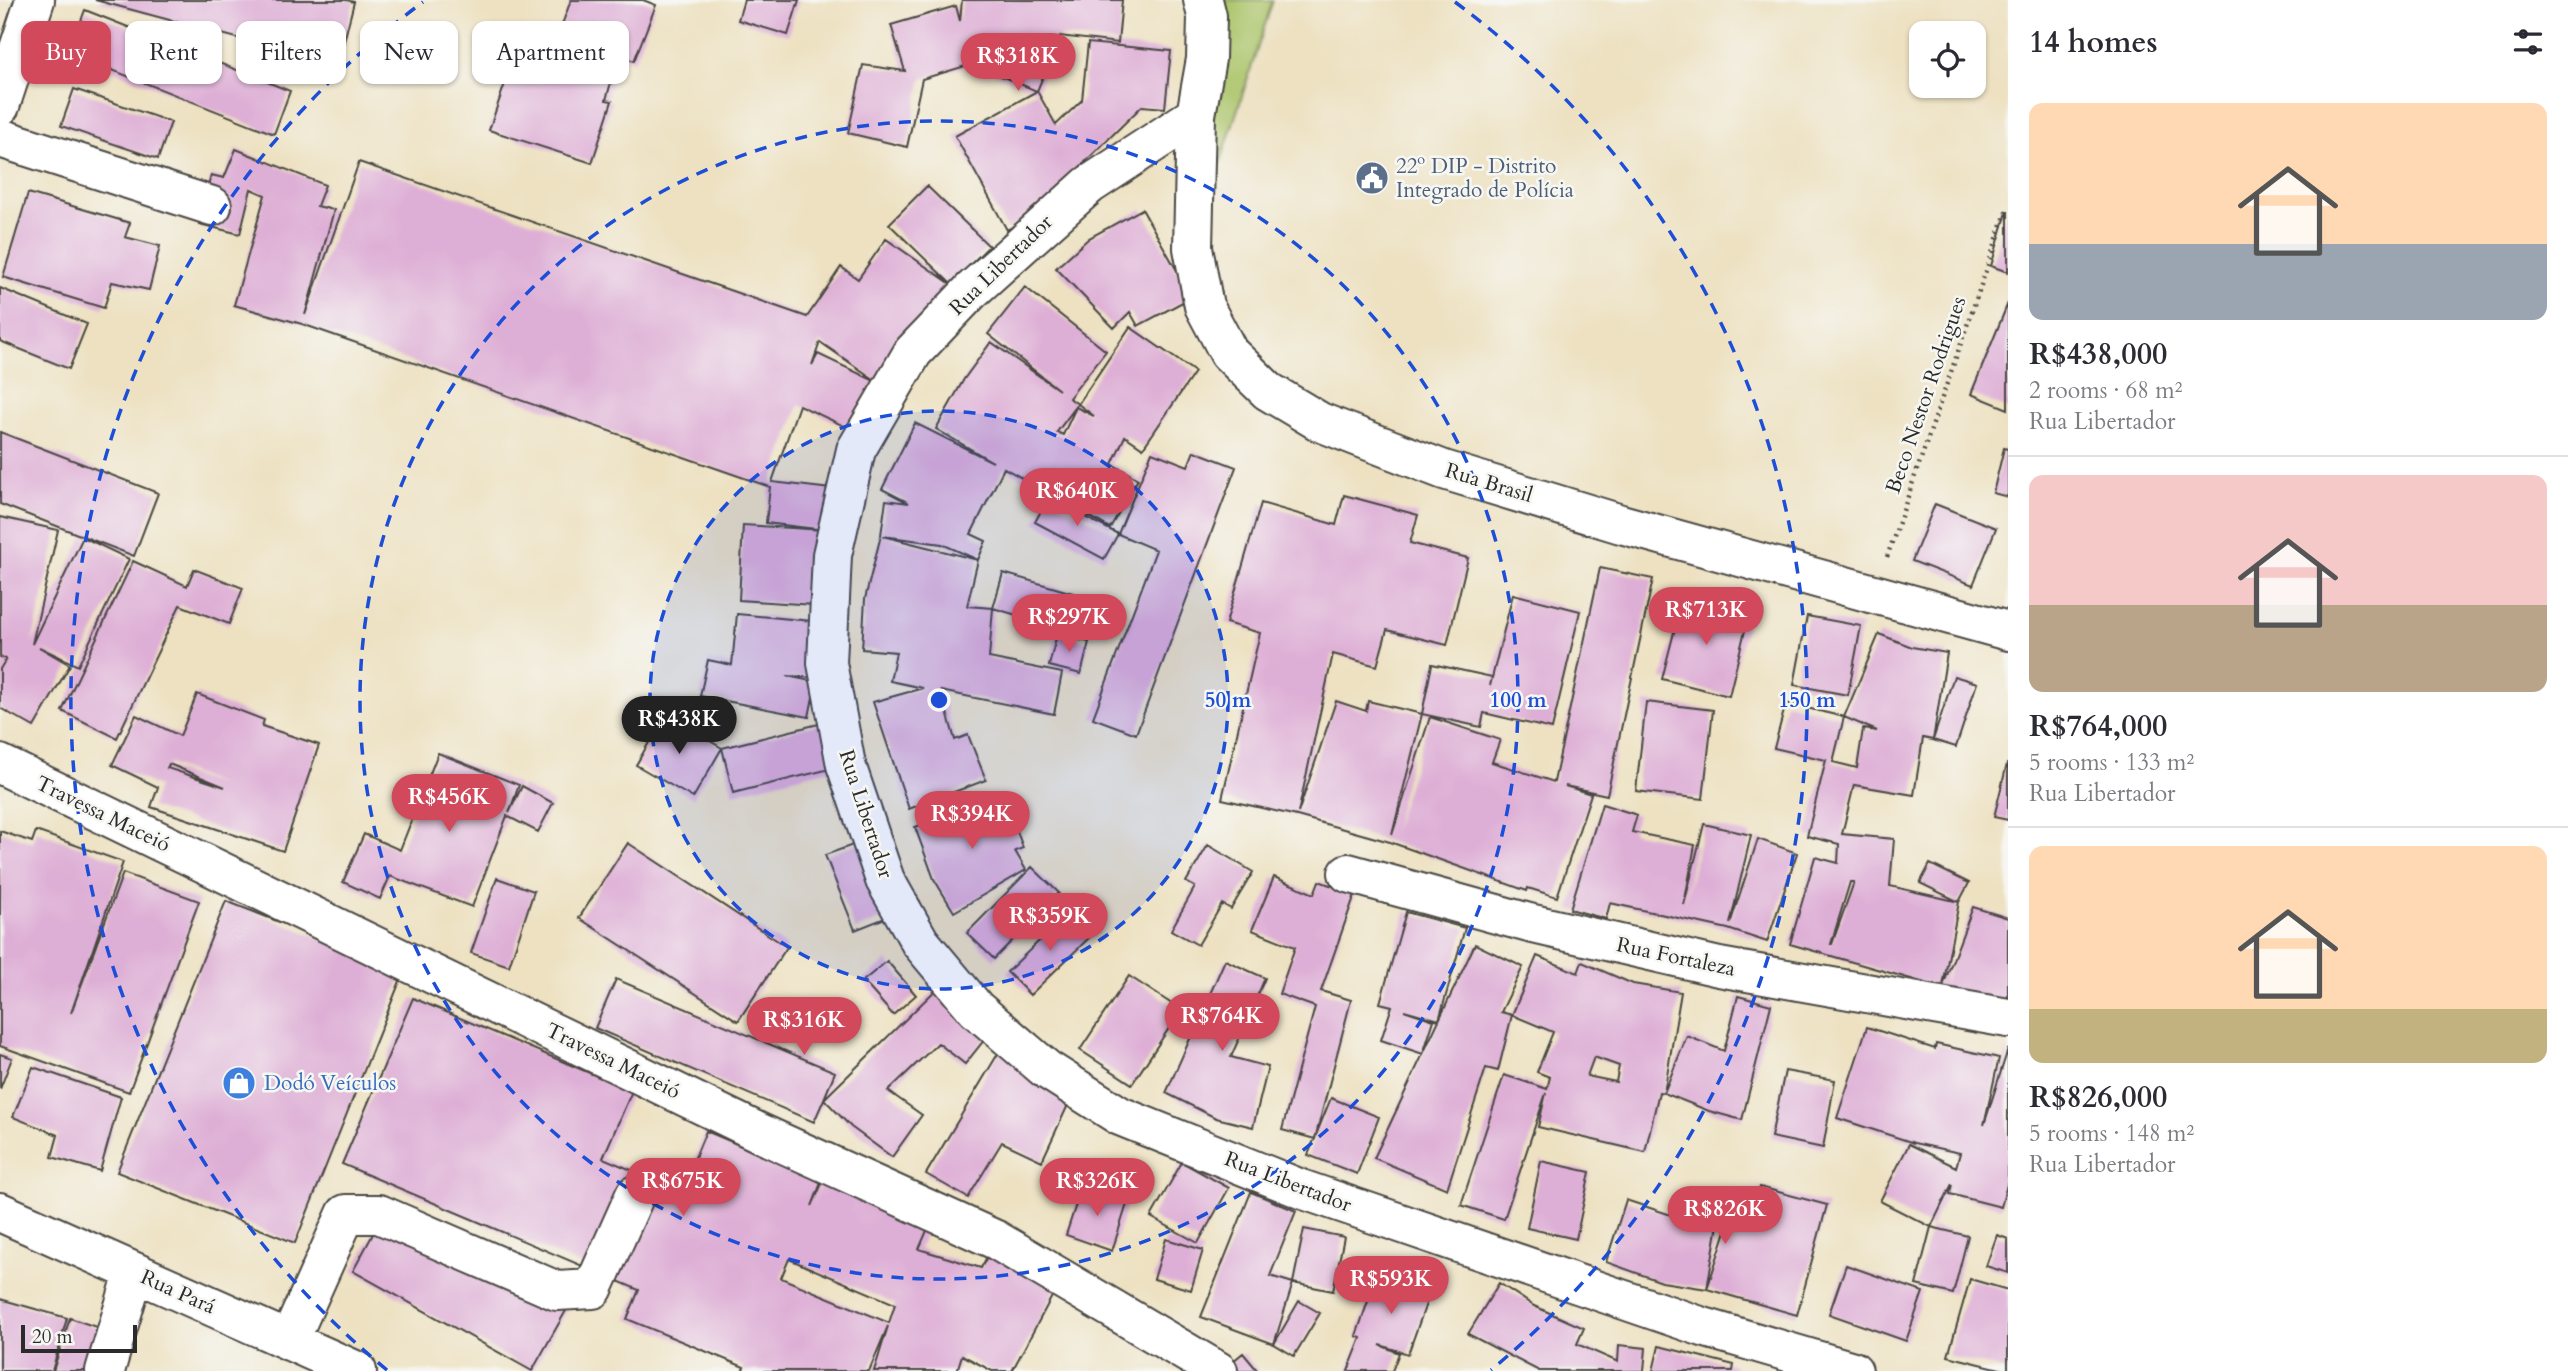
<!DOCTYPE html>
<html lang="en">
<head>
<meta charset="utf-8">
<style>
  body { margin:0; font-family:Cardo,serif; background:#f2f2f3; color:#2b2b33; height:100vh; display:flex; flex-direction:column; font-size:26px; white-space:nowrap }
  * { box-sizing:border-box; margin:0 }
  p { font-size:23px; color:#7c7c81 }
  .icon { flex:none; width:38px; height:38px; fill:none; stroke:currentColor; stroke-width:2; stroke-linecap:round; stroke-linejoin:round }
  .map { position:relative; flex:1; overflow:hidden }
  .drawer { display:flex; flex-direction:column; background:#fff; width:560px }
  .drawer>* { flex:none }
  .guide { position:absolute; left:21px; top:21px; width:665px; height:63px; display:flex; gap:14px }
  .controls { position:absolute; left:1909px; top:21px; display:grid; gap:14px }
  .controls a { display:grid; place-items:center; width:77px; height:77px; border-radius:14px; background:#fff; box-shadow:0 2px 5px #0004; font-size:35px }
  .scale { position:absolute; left:21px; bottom:18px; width:116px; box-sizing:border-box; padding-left:7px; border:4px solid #2b2b2b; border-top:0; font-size:19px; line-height:24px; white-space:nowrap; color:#2b2b2b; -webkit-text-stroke:5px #f6f6f2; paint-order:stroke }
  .price { position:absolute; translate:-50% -60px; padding:0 16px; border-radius:24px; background:#d1495b; color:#fff; font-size:23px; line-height:46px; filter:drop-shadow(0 2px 4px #0008) }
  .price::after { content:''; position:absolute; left:50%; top:42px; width:21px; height:16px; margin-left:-10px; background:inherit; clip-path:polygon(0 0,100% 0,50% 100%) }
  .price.current { background:#222; color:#fff }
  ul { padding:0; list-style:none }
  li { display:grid; align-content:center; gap:14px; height:371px; padding:0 21px }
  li+li { border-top:2px solid #e1e1e2 }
  li span { display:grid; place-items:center; height:217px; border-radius:14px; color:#555 }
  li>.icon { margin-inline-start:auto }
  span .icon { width:126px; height:126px; fill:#fffc; stroke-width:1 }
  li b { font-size:30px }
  h2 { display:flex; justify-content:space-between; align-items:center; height:84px; padding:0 21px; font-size:30px }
  .pill { padding:0 24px; border-radius:14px; background:#fff; box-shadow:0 2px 5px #0004; font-size:24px; line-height:63px }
  .pill.current { background:#d1495b; color:#fff }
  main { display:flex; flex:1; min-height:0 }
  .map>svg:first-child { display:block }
  .green { fill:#acc56b; stroke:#6c784b; stroke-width:2 }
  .building { fill:#deafd6; fill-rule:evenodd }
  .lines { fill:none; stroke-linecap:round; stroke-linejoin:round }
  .minor-casing { stroke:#484642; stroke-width:42 }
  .major-casing { stroke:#484642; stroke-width:42 }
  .path { stroke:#484642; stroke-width:4.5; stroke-dasharray:2 5; stroke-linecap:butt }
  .minor { stroke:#fff; stroke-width:38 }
  .major { stroke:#fff; stroke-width:38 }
  .ring { fill:none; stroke:#1d4ed8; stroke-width:3.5; stroke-dasharray:12 9 }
  .labels { text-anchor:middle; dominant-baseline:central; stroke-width:5; stroke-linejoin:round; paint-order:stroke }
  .service-label { font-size:21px; fill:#4e5e75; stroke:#f6f6f2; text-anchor:start }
  .street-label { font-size:21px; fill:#2b2b2b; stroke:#f6f6f2 }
  .shop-label { font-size:21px; fill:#366cbe; stroke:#f6f6f2; text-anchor:start }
  .centre { fill:#1d4ed8; stroke:#f6f6f2; stroke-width:3.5 }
  .ring-label { font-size:21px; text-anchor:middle; font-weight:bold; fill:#1d4ed8; stroke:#f6f6f2; stroke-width:5; stroke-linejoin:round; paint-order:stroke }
</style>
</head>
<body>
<main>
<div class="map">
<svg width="2008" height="1371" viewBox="0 0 2008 1371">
  <rect width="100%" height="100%" fill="#f6f6f2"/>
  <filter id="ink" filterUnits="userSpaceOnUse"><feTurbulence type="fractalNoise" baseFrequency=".0143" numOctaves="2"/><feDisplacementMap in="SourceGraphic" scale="14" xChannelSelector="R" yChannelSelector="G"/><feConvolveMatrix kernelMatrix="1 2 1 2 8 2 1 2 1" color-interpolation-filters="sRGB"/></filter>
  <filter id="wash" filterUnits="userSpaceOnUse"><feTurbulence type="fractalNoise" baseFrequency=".00686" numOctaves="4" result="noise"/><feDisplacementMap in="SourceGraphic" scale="28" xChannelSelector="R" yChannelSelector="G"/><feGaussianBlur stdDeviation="1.57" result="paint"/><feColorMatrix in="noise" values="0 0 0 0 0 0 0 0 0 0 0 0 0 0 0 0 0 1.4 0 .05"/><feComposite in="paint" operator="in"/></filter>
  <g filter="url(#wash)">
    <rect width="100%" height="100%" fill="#ede1c1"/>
    <!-- green -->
    <path class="green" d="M1217,0H1273L1210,195Z"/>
    <g id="blocks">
      <!-- building -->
      <path class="building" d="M95,0H346L354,2L338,65Z
        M571,0H643L656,5L634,61L559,33Z
        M744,0H799L788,35L738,20Z
        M962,0H1122L1118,43L1060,36L1037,91L1056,125L1082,100L1088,43L1171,51L1165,108L1142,106L1080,167L1089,185L1007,230L955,136L1037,91L972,64L922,79L907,147L848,133L863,65L905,71L891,25L956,6L960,21Z
        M85,10L290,91L274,134L69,53Z
        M522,34L618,58L606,100L612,101L592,163L489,130Z
        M74,89L171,122L158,159L61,126Z
        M236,149L325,185L317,206L334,210L305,315L359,162L807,317L841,267L858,279L886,239L951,284L881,384L820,342L812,365L818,354L881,384L859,433L799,405L772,482L839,490L829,606L739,600L743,525L825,530L766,523L770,487L302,324L234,305L265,195L251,189L240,234L199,224L211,175L224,178Z
        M927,186L989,246L951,284L889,224Z
        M28,193L130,223L125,237L160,246L149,290L112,282L104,308L3,277Z
        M1142,209L1192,297L1138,326L1130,312L1114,328L1056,268L1089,238Z
        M2007,212H2008V272L1991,266Z
        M1025,287L1106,351L1069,398L1078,404L1130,327L1195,372L1143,448L1125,436L1112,464L1138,479L1110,528L1004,468L971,534L986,541L978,560L942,544L883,536L978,560L967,606L993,608L989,658L1062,673L1054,714L941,691L955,740L968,735L986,780L909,809L873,702L923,688L890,681L896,652L862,649L865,599L881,535L886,500L909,503L882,489L915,423L993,462L936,429L964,379L991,342L1059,390L988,334ZM1078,404L1094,416L1076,407L1063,435L1057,432Z
        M0,288L87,324L69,369L0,341Z
        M2008,303V409L1971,394Z
        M0,432L158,493L134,556L0,504Z
        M2004,448L2008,449V497L1993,493Z
        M1194,451L1236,467L1136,734L1093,718L1156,550L1118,534L1152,452L1188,466Z
        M1344,495L1418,515L1410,543L1468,558L1447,645L1387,630L1377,666L1333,654L1298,813L1336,701L1366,711L1368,701L1422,714L1392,835L1430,717L1500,740L1492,762L1554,782L1600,568L1653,579L1607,795L1565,786L1591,794L1557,897L1528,888L1527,891L1390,842L1297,816L1222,799L1260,633L1226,623L1261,503L1336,525Z
        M1048,498L1118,534L1104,559L1035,522Z
        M1935,504L1996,528L1973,585L1912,561Z
        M0,517L58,530L32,644L83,537L129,559L78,666L39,647L70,665L34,727L0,708V669L6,659L0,657Z
        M133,561L187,586L194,569L243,588L229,624L180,605L117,738L62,711Z
        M1003,573L1087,597L1077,633L993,608Z
        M1513,594L1580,611L1552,729L1484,713L1481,727L1422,714L1432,664L1492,677L1490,686Z
        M1683,597L1749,614L1729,696L1662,679Z
        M737,614L822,622L817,678L787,676L816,682L809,717L700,696L708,660L732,665Z
        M1807,616L1861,626L1848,695L1794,685Z
        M1057,634L1089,642L1081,674L1049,666Z
        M1879,634L1912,647L1947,653L1933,740L1923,738L1914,795L1854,785L1842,834L1894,839L1890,886L1959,902L1943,986L1973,907L2008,918V1000L1970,996L1790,944L1815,857L1838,863L1839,844L1807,836L1826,760L1774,748L1786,703L1844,717L1833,762L1857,768L1863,729L1877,731L1844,717ZM1850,882H1854L1832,944H1831Z
        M1954,676L1977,683L1956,747L1933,740Z
        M197,694L264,720L262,726L319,745L283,851L151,807L158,787L112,765L136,715L180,736ZM169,764L225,787L167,768Z
        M1646,702L1713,710L1703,799L1636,791Z
        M665,715L722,748L693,798L636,765Z
        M835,720L846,765L733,793L722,748Z
        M438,753L519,785L509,813L522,786L553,803L538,832L507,816L472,907L390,876L380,899L343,882L364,834L400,850Z
        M2007,764H2008V820L1994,817Z
        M1004,795L1023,848L1015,851L1026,870L954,912L934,879L915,827Z
        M1602,804L1637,815L1632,832L1695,845L1684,905L1704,824L1751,835L1730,924L1758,839L1797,853L1767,942L1728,929L1610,903L1606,919L1570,909Z
        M0,831L32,842L36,831L123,862L71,1013L123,873L199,901L129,1092L0,1046Z
        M864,841L893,915L855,930L825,855Z
        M628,843L787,947L738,1021L579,918Z
        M1208,845L1253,872L1231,909L1222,904L1198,945L1171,930L1195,887L1186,882Z
        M1930,864L1969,883L1959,902L1920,883Z
        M1032,867L1059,893L994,959L967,933Z
        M1274,877L1314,894L1319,881L1355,894L1321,991L1351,1000L1315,1139L1282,1130L1315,1007L1279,994L1295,947L1252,930Z
        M497,878L534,891L509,966L471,953Z
        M226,901L404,971L295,1243L117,1172Z
        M1070,911L1093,934L1030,995L1007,972Z
        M1406,912L1465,928L1439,1020L1475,944L1523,967L1501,1012L1512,1015L1498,1071L1486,1068L1447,1189L1374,1158L1439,1020L1404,1010L1434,1020L1423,1054L1381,1040L1392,1006L1380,1003Z
        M1537,956L1578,973L1582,962L1633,984L1681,992L1664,1093L1659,1092L1645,1152L1538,1127L1546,1093L1504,1219L1461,1205L1504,1075L1547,1089L1550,1077L1537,1072L1553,1032L1512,1015ZM1594,1057L1619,1066L1616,1082L1587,1076Z
        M1225,960L1265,978L1231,1057L1268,1067L1253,1127L1216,1118L1166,1093Z
        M887,961L916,995L893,1015L863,981Z
        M952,974L996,1025L965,1064L938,1043L888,1091L922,1115L892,1157L851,1127L824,1099L814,1122L595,1028L616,979L835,1072L824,1099Z
        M1129,976L1181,1010L1132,1084L1080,1050Z
        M1738,996L1771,1005L1742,1120L1709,1111L1664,1093L1687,1036L1724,1051Z
        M413,998L632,1091L603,1158L681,1191L706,1131L822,1180L812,1206L823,1181L929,1226L919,1249L981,1268L996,1240L1063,1276L1012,1371H992L962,1355L957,1371H874L888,1326L869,1371H742L744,1367L627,1319L639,1290L342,1164ZM789,1259L895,1304L889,1323L781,1278Z
        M1867,1027L1935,1049L1936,1044L1999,1058L1984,1125L2008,1049V1181L2001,1207L1950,1194L1952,1184L1931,1227L1880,1201L1909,1144L1956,1167L1960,1153L1914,1143L1837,1118Z
        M999,1052L1074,1092L1042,1161L1002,1142L968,1198L926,1174Z
        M0,1054L12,1058L0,1089Z
        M33,1067L121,1097L100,1171L52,1157L58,1135L13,1117Z
        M1785,1071L1835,1080L1823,1148L1771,1137Z
        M1331,1098L1379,1117L1357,1174L1308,1155Z
        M1541,1161L1590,1172L1576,1239L1527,1228Z
        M1182,1162L1229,1188L1198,1243L1151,1217Z
        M1082,1186L1128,1201L1112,1251L1066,1235Z
        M1760,1187L1827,1205L1797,1315L1707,1289L1662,1282L1606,1262L1626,1200L1674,1216L1678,1193L1722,1201L1707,1289L1739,1191L1758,1197Z
        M1251,1192L1296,1211L1270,1276L1293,1283L1274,1344L1299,1301L1320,1313L1294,1356L1274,1344L1201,1317Z
        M387,1208L567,1309L532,1371L353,1271Z
        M1931,1227L1968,1236L1953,1294L1916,1285Z
        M1304,1229L1344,1237L1333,1291L1293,1283Z
        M1997,1235L2008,1239V1273L1986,1266Z
        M1166,1239L1203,1250L1191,1290L1154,1279Z
        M1383,1258L1436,1276L1408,1354L1380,1345L1399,1353L1392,1371H1348L1361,1338L1356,1336Z
        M1846,1265L1923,1292L1906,1341L1829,1314Z
        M1970,1279L2008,1290V1371L1948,1356Z
        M1499,1283L1534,1306L1584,1328L1577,1344L1618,1362L1619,1345L1646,1348L1644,1371H1539L1468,1334Z
        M0,1299L67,1318L52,1371H0Z
        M70,1318L117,1334L104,1371H53Z
        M1659,1346L1734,1365L1733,1371H1653Z
        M1243,1353L1258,1371H1221Z"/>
    </g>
  </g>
  <g filter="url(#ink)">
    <use href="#blocks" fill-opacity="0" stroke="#484642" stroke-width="2"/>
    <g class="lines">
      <defs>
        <path id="minor" d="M1203,0L1207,16L1206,59L1196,115L1193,248L1204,306L1229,353L1268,391L1320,422L1444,470L1621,524L2008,631
          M1196,115L1089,185L972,290L913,352L856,450L832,555L827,663L846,765L885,880L920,942L976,1009L1046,1069L1120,1116L1301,1189L1703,1327L1853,1371
          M0,138L212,206
          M0,764L760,1133L996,1240L1218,1371
          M1348,873L1529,923L1719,967L2008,1018
          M0,1212L357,1371
          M289,1341L346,1214H379L557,1291L593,1289L635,1195
          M105,1371L134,1273"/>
        <path id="major" d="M0,106L35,0"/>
      </defs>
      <!-- minor casing -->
      <use href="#minor" class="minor-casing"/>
      <!-- major casing -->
      <use href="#major" class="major-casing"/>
      <!-- path -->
      <path class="path" d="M1887,557L2008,207"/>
      <!-- minor -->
      <use href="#minor" class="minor"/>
      <!-- major -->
      <use href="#major" class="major"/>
    </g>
  </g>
  <!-- distance rings -->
  <circle cx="939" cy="700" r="289" fill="#1d4ed8" fill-opacity=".12"/>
  <g class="ring">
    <circle cx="939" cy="700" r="289"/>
    <circle cx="939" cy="700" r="579"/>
    <path d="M387 1370A868 868 0 0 1 423 2M1455 2A868 868 0 0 1 1491 1370"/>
  </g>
  <!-- icons -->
  <defs>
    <symbol id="civic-disc" viewBox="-11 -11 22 22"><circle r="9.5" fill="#5c6f8a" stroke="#f6f6f2"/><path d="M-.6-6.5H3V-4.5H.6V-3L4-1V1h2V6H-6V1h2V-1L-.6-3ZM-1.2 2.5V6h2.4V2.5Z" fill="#fff"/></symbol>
    <symbol id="shop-disc" viewBox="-11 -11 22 22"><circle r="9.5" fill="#3f7fe0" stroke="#f6f6f2"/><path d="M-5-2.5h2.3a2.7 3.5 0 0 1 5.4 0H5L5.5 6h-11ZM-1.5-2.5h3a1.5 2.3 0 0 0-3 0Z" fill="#fff"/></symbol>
  </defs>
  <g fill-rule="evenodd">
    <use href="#civic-disc" x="1353" y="159" width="38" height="38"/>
    <use href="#shop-disc" x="220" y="1064" width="38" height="38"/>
  </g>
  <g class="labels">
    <!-- service labels -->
    <g class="service-label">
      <text x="1396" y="166">22º DIP - Distrito<tspan x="1396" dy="24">Integrado de Polícia</tspan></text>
    </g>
    <!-- street labels -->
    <g class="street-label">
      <text transform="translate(1001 265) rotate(-44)">Rua Libertador</text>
      <text transform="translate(1926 395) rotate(-71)">Beco Nestor Rodrigues</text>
      <text transform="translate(1489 483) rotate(17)">Rua Brasil</text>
      <text transform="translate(103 814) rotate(26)">Travessa Maceió</text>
      <text transform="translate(866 814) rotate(72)">Rua Libertador</text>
      <text transform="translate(1676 957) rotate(12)">Rua Fortaleza</text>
      <text transform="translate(613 1061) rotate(26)">Travessa Maceió</text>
      <text transform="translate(1288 1182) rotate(21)">Rua Libertador</text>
      <text transform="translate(178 1292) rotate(24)">Rua Pará</text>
    </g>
    <!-- shop labels -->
    <g class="shop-label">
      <text x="264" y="1083">Dodó Veículos</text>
    </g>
  </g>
  <circle cx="939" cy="700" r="10" class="centre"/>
  <g class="ring-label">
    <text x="1228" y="707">50 m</text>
    <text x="1518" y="707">100 m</text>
    <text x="1807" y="707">150 m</text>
  </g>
</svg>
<div class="controls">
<a><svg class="icon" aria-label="locate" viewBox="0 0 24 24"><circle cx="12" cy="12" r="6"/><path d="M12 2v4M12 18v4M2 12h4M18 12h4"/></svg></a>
</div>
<div class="scale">20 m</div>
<b class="price" style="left:1018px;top:93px">R$318K</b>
<b class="price" style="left:1077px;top:528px">R$640K</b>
<b class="price" style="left:1706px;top:647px">R$713K</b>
<b class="price" style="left:1069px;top:654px">R$297K</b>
<b class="price current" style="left:679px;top:756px">R$438K</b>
<b class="price" style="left:449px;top:834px">R$456K</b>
<b class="price" style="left:972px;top:851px">R$394K</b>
<b class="price" style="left:1050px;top:953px">R$359K</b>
<b class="price" style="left:1222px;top:1053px">R$764K</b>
<b class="price" style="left:804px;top:1057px">R$316K</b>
<b class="price" style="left:683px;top:1218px">R$675K</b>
<b class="price" style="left:1097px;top:1218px">R$326K</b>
<b class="price" style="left:1725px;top:1246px">R$826K</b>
<b class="price" style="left:1391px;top:1316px">R$593K</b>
<div class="guide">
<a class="pill current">Buy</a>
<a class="pill">Rent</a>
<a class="pill">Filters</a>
<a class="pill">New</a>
<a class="pill">Apartment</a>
</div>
</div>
<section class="drawer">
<h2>14 homes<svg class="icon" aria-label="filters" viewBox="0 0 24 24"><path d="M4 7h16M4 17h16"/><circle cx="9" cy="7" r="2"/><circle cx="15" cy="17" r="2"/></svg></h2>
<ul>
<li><span style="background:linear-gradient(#ffd9b3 65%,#9aa5b1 0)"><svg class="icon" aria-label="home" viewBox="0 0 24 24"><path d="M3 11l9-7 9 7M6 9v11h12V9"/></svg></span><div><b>R$438,000</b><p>2 rooms · 68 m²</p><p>Rua Libertador</p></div></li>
<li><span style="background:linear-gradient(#f6c9c9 60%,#b9a48a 0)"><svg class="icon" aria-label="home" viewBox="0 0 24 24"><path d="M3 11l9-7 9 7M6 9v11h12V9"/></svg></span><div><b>R$764,000</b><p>5 rooms · 133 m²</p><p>Rua Libertador</p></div></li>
<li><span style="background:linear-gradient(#ffd9b3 75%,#c2b280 0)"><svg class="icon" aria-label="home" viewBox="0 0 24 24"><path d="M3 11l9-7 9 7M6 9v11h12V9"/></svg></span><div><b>R$826,000</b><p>5 rooms · 148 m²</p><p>Rua Libertador</p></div></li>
</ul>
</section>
</main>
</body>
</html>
